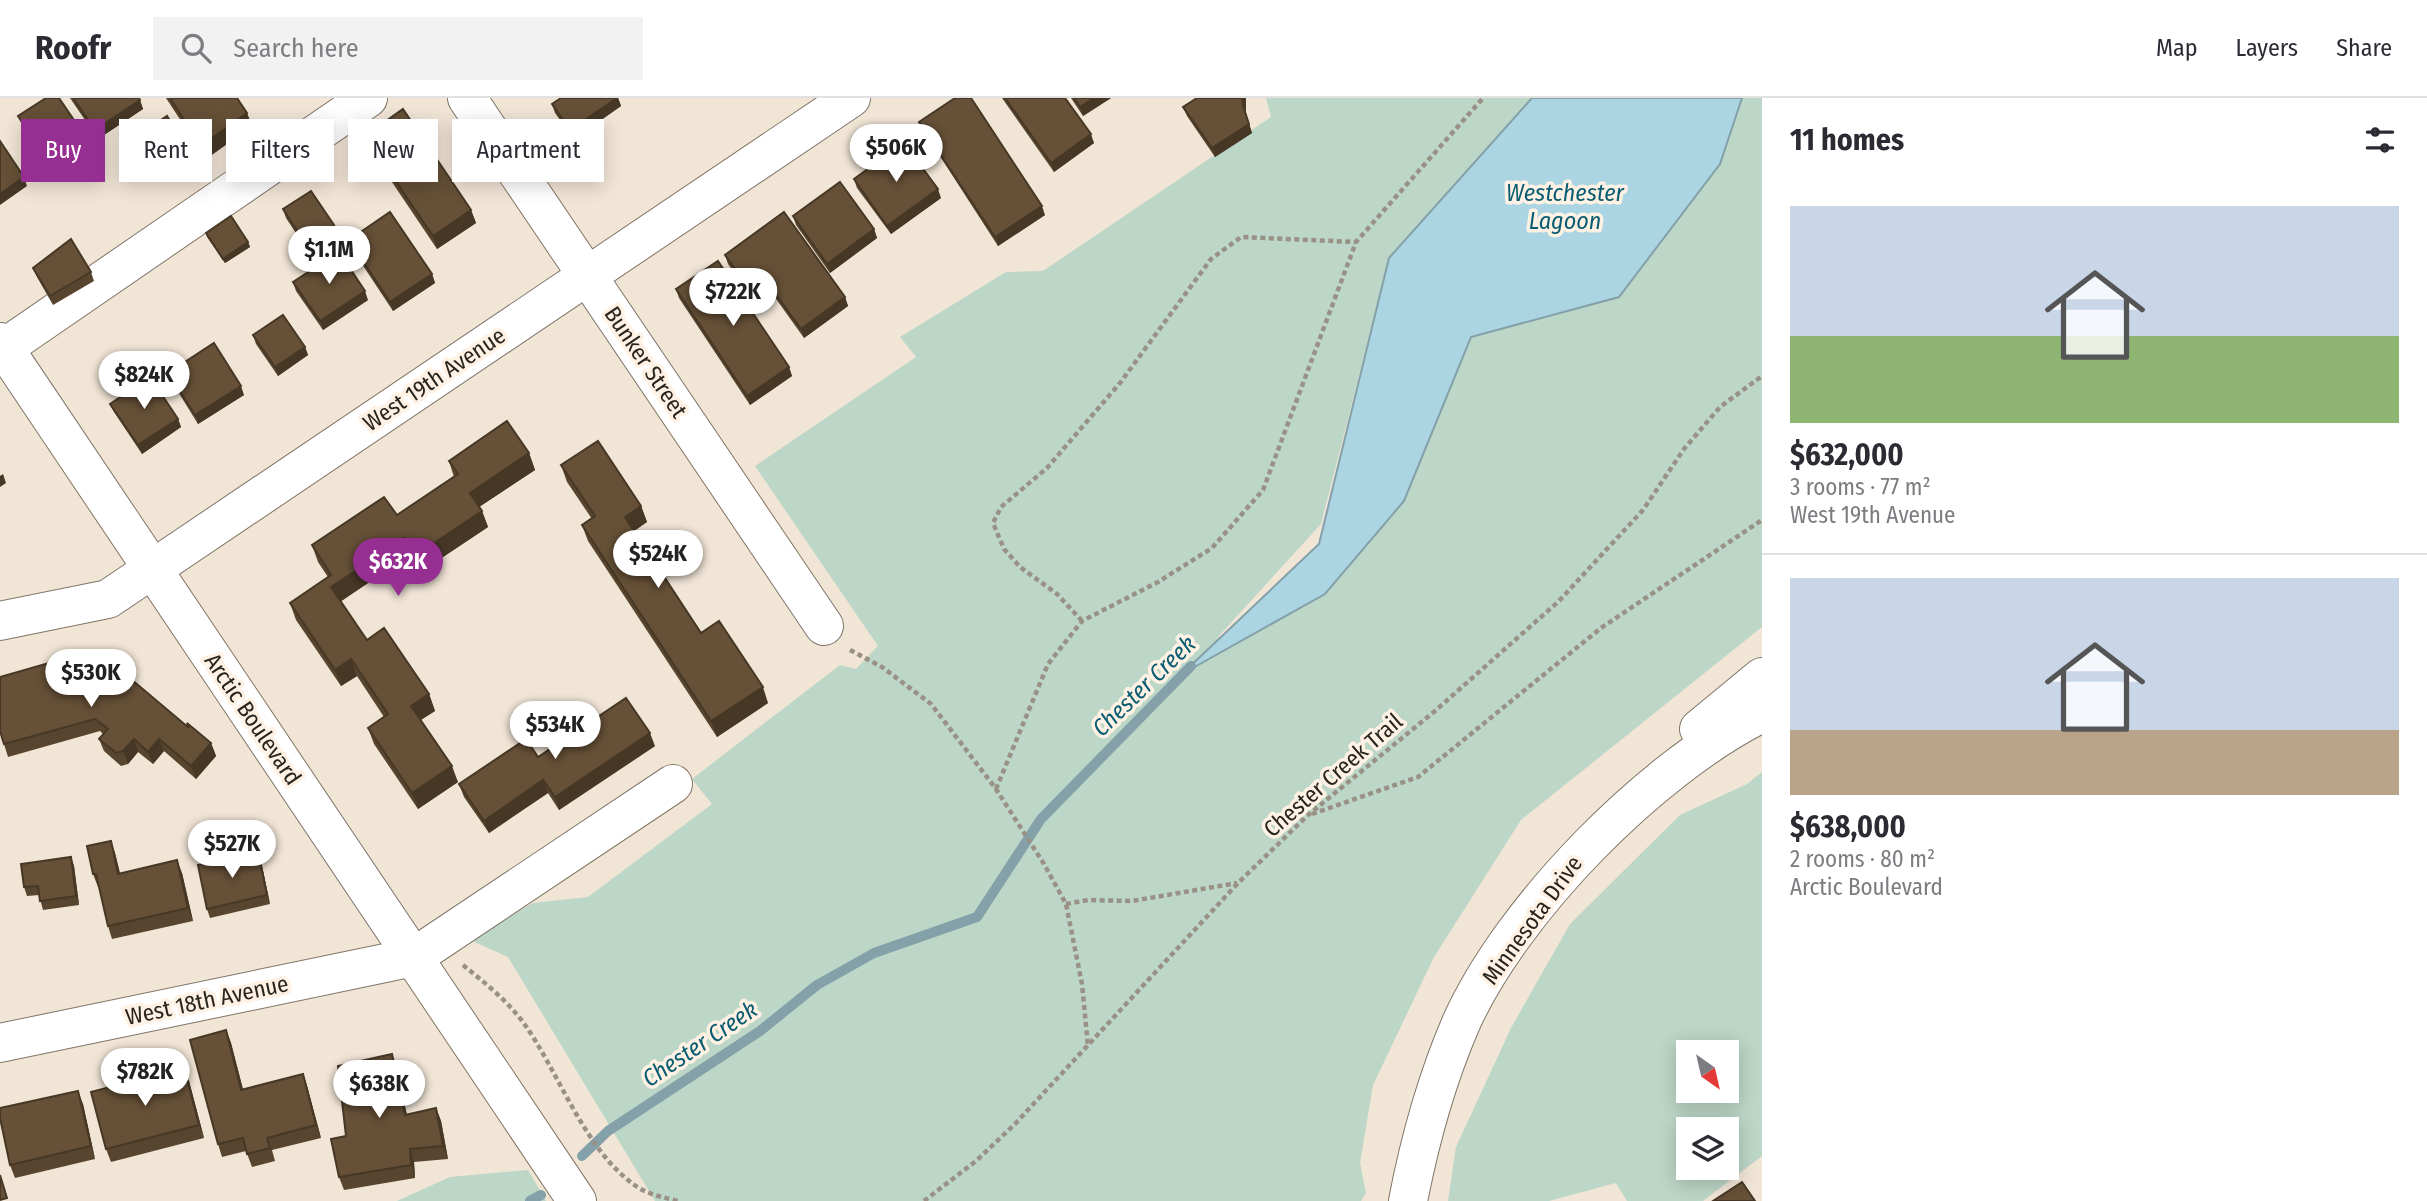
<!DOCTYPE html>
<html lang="en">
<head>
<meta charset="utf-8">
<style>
  body { margin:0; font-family:"Fira Sans Condensed",sans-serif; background:#f2f2f3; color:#2b2b33; height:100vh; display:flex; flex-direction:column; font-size:26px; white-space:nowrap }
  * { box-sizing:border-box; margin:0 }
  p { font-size:23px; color:#7c7c81 }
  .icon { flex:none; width:38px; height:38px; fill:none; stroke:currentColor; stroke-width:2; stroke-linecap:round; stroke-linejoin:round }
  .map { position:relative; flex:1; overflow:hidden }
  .sheet { display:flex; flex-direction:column; background:#fff; width:665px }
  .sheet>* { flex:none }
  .top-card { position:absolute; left:21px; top:21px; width:665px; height:63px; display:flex; gap:14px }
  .needle { width:46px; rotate:146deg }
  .buttons { position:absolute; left:1676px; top:942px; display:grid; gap:14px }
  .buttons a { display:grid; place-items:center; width:63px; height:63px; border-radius:0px; background:#fff; box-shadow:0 4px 18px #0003; font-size:35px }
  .price { position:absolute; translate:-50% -60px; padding:0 16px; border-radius:24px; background:#fff; color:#222; font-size:23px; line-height:46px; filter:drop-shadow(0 2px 4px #0008) }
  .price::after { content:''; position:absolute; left:50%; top:42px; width:21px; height:16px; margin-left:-10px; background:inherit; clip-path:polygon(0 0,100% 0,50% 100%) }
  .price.on { background:#972f93; color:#fff }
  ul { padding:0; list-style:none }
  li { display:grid; align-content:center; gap:14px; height:371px; padding:0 28px }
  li+li { border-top:2px solid #e1e1e2 }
  li span { display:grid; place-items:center; height:217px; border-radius:0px; color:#555 }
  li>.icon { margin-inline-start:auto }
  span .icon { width:126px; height:126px; fill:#fffc; stroke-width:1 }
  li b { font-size:30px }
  h2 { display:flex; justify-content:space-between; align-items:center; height:84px; padding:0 28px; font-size:30px }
  .chip { padding:0 24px; border-radius:0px; background:#fff; box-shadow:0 4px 18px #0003; font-size:24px; line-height:63px }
  .chip.on { background:#972f93; color:#fff }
  header { display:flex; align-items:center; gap:42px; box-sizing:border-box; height:98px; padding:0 35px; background:#fff; border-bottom:2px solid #e1e1e2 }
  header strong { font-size:33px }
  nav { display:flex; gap:38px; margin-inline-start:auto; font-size:24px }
  .search { width:490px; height:63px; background:#f2f2f3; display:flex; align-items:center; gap:18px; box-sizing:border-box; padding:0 24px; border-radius:0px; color:#7c7c81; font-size:26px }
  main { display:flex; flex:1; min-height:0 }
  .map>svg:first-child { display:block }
  .green { fill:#bcd6c7; fill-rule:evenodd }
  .water { fill:#abd5e3; stroke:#84a0a8; stroke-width:2 }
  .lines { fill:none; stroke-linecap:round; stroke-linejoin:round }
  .stream { stroke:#84a0a8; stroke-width:10 }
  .minor-casing { stroke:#807568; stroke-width:40 }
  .major-casing { stroke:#807568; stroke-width:40 }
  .path { stroke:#9a9186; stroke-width:4.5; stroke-dasharray:5 3.5; stroke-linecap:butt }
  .minor { stroke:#fff; stroke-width:38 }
  .major { stroke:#fff; stroke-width:38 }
  .wall { fill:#58452f }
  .shaded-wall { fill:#473826 }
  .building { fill:#665037; stroke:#473826; stroke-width:2 }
  .labels { text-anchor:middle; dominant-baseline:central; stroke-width:7; stroke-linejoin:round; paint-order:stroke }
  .street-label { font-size:23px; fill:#28241e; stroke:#fff2e4 }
  .water-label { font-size:24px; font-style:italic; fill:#095d72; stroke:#fff2e4 }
</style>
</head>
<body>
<header>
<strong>Roofr</strong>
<div class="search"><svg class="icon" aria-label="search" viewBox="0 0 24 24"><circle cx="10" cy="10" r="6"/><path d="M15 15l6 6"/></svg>Search here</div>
<nav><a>Map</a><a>Layers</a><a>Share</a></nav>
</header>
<main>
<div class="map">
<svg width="1762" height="1103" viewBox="0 0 1762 1103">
  <rect width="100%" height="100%" fill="#f1e5d6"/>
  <!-- green -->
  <path class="green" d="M1266,0H1532L1389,160L1321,426L1216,541L1287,501L1431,304L1576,0L1735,21L1742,0H1762V529L1521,722L1434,859L1373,987L1360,1065L1366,1095L1361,1103H655L508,859L470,842L533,805L588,799L712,706L692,681L840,567L856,571L878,548L755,368L916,259L900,239L1006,174L1043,173L1271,19Z
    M1762,674V1058L1703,1103H1627L1616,1085L1549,1103H1448L1456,1049L1511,930L1570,826L1680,717L1747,686ZM1689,954H1727V992H1689ZM1689,1031H1727V1069H1689Z
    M528,1072L546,1103H397L450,1079Z"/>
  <!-- water -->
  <path class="water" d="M1532,0H1742L1720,66L1619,199L1471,239L1404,403L1325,496L1182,576L1319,446L1389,160Z"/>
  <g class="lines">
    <!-- stream -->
    <path class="stream" d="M582,1058L608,1033L760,933L817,887L874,855L977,819L1041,721L1191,568
      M530,1103L541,1097"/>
    <defs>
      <path id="minor" d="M467,0L824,528
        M4,250L368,0
        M0,523L108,501L851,0
        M0,945L414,859L673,686"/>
      <path id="major" d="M0,244L577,1103
        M1699,631L1762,579
        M1408,1103C1420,1041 1436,983 1461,925C1512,811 1651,670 1762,615"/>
    </defs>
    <!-- minor casing -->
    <use href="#minor" class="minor-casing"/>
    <!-- major casing -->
    <use href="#major" class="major-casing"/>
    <!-- path -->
    <path class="path" d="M1082,523L1057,496L1020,469L1004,451L993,425L1001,409L1047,370L1120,285L1211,161L1241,139L1356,144
      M850,552L882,569L931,606L996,691L1044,766L1066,806L1082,886L1088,948
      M996,691L1048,566L1082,523L1158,484L1212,450L1263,392L1356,144L1483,0
      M1312,716L1418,679L1601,530L1762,422
      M1066,806L1088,802L1132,803L1237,785
      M463,867C485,885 508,903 525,927C559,975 584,1050 633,1086C646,1096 662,1099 678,1103
      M924,1103L976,1063L1015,1026L1238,785L1308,717L1435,613L1559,503L1643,412L1684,351L1720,309L1762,278"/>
    <!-- minor -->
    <use href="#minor" class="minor"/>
    <!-- major -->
    <use href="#major" class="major"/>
  </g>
  <!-- wall -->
  <path class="wall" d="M70,0H139L143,11L98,41Z
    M166,0H237L247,15L252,28L206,61Z
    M618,0L621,8L574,41L555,15L552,6Z
    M1002,0H1065L1094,45L1054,74Z
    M1071,0H1111L1083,18Z
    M1197,0H1246V16L1252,35L1215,59L1187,18L1183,9Z
    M18,18L87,46L72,56L76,67L57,80L22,27Z
    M919,24L1045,117L998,148L923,32Z
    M139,37L185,46L187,51L159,69L141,42Z
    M365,38L471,112L476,125L437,151L369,50Z
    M854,81L941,100L891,136L857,90Z
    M283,111L334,127L337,136L309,155L286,120Z
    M793,118L874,131L877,140L830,175L796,127Z
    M206,135L248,144L250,149L225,165L207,139Z
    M349,142L432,176L435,185L393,213L352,151Z
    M725,157L845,199L848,208L804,240L774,198L756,205L728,166Z
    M33,170L91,174L94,183L53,207L37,179Z
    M293,184L368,202L323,232L296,193Z
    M676,191L789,269L792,278L750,307L679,200Z
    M253,237L305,249L308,257L278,278L256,246Z
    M168,275L244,297L198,326L172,284Z
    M110,306L178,321L181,329L142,356L114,314Z
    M529,355L535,372L479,409L482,413L488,429L422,473L411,456L341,503L367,542L429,596L435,613L421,622L458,684L418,711L374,646L368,630L384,619L357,578L341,588L296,522L290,505L328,479L318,464L312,447L397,417L454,379L449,363Z
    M561,367L641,408L647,424L634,433L701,535L768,605L717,639L588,443L582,427L592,421L567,384Z
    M77,579L79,585L211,645L216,658L196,681L164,653L153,666L138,654L128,666L121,668L104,653L99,641L103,636L100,633L8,659L4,646Z
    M655,648L559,712L548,695L489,735L464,699L459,686L538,659Z
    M111,743L115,755L120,775H182L193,823L112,841L108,828L99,789H98L93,776Z
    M71,759L74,768L79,807L43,812L39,797L27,798L24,789Z
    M261,763L270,806L210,820L207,811Z
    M226,932L231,945L243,991L303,976L307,988L321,1040L272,1052L275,1063L252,1069L246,1053L222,1059L218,1046Z
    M392,956L396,969L407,1017L436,1010L441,1023L448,1061L414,1064L415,1080L344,1092L339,1079L346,1038Z
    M189,983L204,1040L111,1064L106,1051Z
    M83,1006L95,1061L15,1080L10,1067Z"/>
  <!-- shaded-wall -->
  <path class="shaded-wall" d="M618,0L621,8L574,41L570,32Z
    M1094,0H1111L1083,18L1080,9Z
    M1242,0H1246V16L1243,8Z
    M140,2L143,11L98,41L95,32Z
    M247,15L252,28L206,61L201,48Z
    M1249,26L1252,35L1215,59L1212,50Z
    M1091,36L1094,45L1054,74L1051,65Z
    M84,37L87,46L70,58L66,49Z
    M185,46L187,51L159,69L158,65Z
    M73,58L76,67L57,80L54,71Z
    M24,79L27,88L0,107V96Z
    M938,91L941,100L891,136L887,128Z
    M1042,108L1045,117L998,148L995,139Z
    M471,112L476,125L437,151L433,138Z
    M334,127L337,136L309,155L306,146Z
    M874,131L877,140L830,175L827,166Z
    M248,144L250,149L225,165L223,161Z
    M432,176L435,185L393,213L390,204Z
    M365,193L368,202L323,232L320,223Z
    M845,199L848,208L804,240L801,231Z
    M305,249L308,257L278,278L275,269Z
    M789,269L792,278L750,307L747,298Z
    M241,288L244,297L198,326L195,317Z
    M178,321L181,329L142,356L138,347Z
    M529,355L535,372L476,411L470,395Z
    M3,376L6,385L0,389V378Z
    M641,408L647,424L631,435L625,419Z
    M482,413L488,429L422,473L416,457Z
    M405,440L411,456L337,506L331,489Z
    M351,561L357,578L341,588L335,572Z
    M763,589L768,605L717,639L711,623Z
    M429,596L435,613L417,624L411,608Z
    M650,635L655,648L559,712L555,699Z
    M134,641L138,654L128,666L123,653Z
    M159,641L164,653L153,666L148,654Z
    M211,645L216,658L196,681L191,668Z
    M452,668L458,684L418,711L412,695Z
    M543,682L548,695L489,735L484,723Z
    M111,743L115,755L123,789L118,776Z
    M258,754L261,763L270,806L267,797Z
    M71,759L74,768L79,807L76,798Z
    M177,762L182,775L193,823L188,810Z
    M226,932L231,945L246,1004L241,992Z
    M392,956L396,969L410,1030L405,1017Z
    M184,970L189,983L204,1040L199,1027Z
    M303,976L307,988L321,1040L316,1027Z
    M78,993L83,1006L95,1061L91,1048Z
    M436,1010L441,1023L448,1061L443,1048Z
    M410,1051L414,1064L415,1080L411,1067Z"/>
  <!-- building -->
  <path class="building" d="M46,0H59L84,37L66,49L73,58L54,71L18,18Z
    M73,0H139L140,2L95,32Z
    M170,0H237L247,15L201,48Z
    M561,0H617L570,32L552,6Z
    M955,0H971L1042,108L995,139L919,24Z
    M1005,0H1065L1091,36L1051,65Z
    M1074,0H1094L1080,9Z
    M1197,0H1242L1243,8L1249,26L1212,50L1183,9Z
    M403,11L471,112L433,138L365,38Z
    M167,18L185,46L158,65L139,37Z
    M0,43L24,79L0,96Z
    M904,45L938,91L887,128L854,81Z
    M840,84L874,131L827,166L793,118Z
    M311,93L334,127L306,146L283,111Z
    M390,114L432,176L390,204L349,142Z
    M784,114L845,199L801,231L771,190L753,196L725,157Z
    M231,118L248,144L223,161L206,135Z
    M71,141L91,174L50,198L33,170Z
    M339,154L365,193L320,223L293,184Z
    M718,163L789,269L747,298L676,191Z
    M283,217L305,249L275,269L253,237Z
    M214,245L241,288L195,317L168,275Z
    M150,279L178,321L138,347L110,306Z
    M507,323L529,355L470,395L482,413L416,457L405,440L331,489L367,542L384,530L429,596L411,608L452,668L412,695L368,630L388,616L351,561L335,572L290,505L331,477L312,447L384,399L397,417L458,376L449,363Z
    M598,343L641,408L625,419L701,535L719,523L763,589L711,623L582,427L595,418L561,367Z
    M66,560L72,566L78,586L90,572L112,565L189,630L187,625L211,645L191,668L159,641L148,654L134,641L123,653L116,655L99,641L108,631L95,621L4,646L0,633V579Z
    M626,600L650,635L555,699L543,682L484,723L459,686L526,641L538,659Z
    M111,743L118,776L177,762L188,810L108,828L96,776H93L87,748Z
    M258,754L267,797L207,811L198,767Z
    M71,759L76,798L40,803L38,788L24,789L21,766Z
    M226,932L241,992L303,976L316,1027L267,1040L270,1050L247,1056L243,1040L218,1046L190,942Z
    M392,956L405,1017L436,1010L443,1048L410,1051L411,1067L339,1079L331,1041L346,1038L338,968Z
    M184,970L199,1027L106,1051L91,994Z
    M78,993L91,1048L10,1067L0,1020V1010Z
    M0,1077L7,1100L0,1102Z
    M1742,1084L1755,1103H1713Z"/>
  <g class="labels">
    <!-- street labels -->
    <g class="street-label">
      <text transform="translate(646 264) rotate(56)">Bunker Street</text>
      <text transform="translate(434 281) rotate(-34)">West 19th Avenue</text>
      <text transform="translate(253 621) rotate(56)">Arctic Boulevard</text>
      <text transform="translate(1333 677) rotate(-41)">Chester Creek Trail</text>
      <text transform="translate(1532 822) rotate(-54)">Minnesota Drive</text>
      <text transform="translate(207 902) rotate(-12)">West 18th Avenue</text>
    </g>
    <!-- water labels -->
    <g class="water-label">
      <text x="1565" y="95">Westchester<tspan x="1565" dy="28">Lagoon</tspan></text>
      <text transform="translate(1144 588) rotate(-44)">Chester Creek</text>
      <text transform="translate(700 946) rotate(-34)">Chester Creek</text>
    </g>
  </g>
</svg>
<div class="buttons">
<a><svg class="needle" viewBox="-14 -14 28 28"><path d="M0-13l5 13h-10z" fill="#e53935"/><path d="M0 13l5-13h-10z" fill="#7c7c81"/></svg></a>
<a><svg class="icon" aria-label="layers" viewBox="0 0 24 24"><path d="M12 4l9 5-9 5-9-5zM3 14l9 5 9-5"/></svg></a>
</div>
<b class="price" style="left:896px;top:86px">$506K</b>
<b class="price" style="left:329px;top:188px">$1.1M</b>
<b class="price" style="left:733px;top:230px">$722K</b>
<b class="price" style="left:144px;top:313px">$824K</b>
<b class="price" style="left:658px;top:492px">$524K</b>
<b class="price on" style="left:398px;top:500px">$632K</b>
<b class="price" style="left:91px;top:611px">$530K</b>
<b class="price" style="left:555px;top:663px">$534K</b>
<b class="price" style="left:232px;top:782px">$527K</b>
<b class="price" style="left:145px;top:1010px">$782K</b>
<b class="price" style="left:379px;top:1022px">$638K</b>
<div class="top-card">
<a class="chip on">Buy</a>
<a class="chip">Rent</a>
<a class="chip">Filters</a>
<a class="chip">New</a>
<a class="chip">Apartment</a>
</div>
</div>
<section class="sheet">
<h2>11 homes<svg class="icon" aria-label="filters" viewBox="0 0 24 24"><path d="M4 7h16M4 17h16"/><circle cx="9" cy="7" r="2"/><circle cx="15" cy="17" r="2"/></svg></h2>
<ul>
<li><span style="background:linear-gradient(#c9d6e8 60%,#8fb573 0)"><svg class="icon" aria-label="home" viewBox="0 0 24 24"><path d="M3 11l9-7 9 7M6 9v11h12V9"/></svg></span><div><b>$632,000</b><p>3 rooms · 77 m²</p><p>West 19th Avenue</p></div></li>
<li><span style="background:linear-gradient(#c9d6e8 70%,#b9a48a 0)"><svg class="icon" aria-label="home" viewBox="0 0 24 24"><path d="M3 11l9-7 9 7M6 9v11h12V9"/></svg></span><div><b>$638,000</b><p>2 rooms · 80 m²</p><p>Arctic Boulevard</p></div></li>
</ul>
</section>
</main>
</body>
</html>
